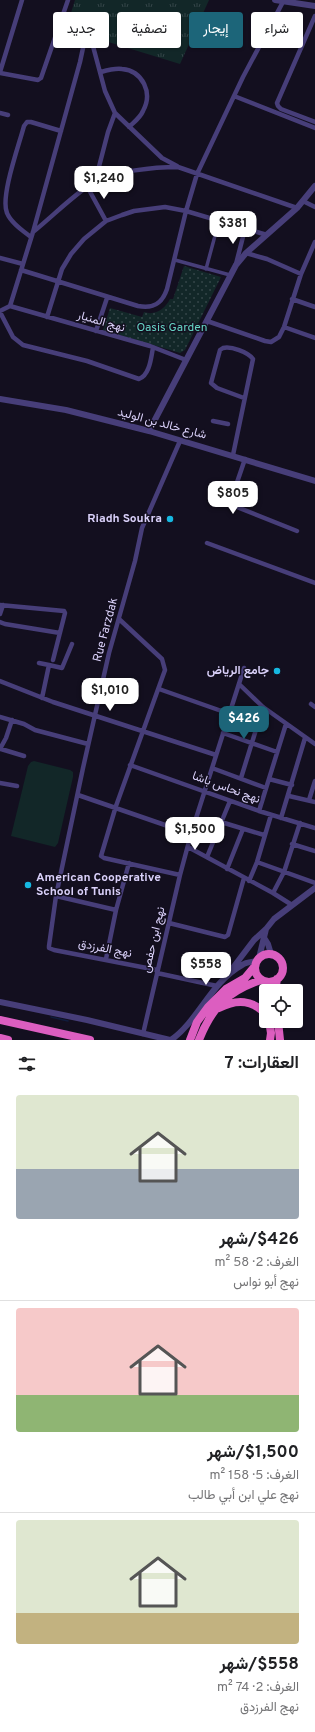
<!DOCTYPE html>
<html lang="ar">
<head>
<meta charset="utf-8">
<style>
  body { margin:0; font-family:Overpass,Vazirmatn,sans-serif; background:#f2f2f2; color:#202124; direction:rtl; height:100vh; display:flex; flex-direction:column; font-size:15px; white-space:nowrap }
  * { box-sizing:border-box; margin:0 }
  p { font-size:13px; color:#757577 }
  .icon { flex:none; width:22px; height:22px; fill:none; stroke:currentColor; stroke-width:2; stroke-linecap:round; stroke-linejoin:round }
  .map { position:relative; height:1040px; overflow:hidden; direction:ltr }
  .panel { display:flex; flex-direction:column; background:#fff; flex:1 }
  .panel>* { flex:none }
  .hud { position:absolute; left:12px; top:12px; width:291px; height:36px; direction:rtl; display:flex; gap:8px }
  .buttons { position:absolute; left:259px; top:984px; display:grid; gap:8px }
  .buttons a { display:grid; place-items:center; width:44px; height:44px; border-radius:4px; background:#fff; box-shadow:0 1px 3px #0004; font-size:20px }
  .price { position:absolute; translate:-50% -34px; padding:0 9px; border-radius:8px; background:#fff; color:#222; font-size:13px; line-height:26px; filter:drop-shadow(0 1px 2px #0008) }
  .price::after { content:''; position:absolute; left:50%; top:24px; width:12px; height:9px; margin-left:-6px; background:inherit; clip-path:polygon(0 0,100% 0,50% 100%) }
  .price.selected { background:#1c6579; color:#fff }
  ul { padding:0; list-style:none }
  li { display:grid; align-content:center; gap:8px; height:212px; padding:0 16px }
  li+li { border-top:1px solid #e0e0e0 }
  li span { display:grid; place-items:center; height:124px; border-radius:4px; color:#555 }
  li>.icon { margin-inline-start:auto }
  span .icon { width:72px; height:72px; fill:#fffc; stroke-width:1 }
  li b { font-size:17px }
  h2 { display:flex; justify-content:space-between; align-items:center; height:48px; padding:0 16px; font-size:17px }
  .pill { padding:0 14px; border-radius:4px; background:#fff; box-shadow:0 1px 3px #0004; font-size:14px; line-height:36px }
  .pill.selected { background:#1c6579; color:#fff }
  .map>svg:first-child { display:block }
  .grass { fill:url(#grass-tufts) }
  .park { fill:url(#park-dots) }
  .pitch { fill:#122728 }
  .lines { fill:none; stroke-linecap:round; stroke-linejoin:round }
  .stream { stroke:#101c3d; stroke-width:1.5 }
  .pedestrian { stroke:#473e79; stroke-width:3.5 }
  .minor { stroke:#473e79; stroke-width:4.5 }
  .tertiary { stroke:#473e79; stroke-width:6 }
  .trunk { stroke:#dc5ec0; stroke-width:8 }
  .poi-dot { fill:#16b8e1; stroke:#130f1f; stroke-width:1.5 }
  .labels { text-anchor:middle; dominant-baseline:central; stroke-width:3; stroke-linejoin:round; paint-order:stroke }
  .street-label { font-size:12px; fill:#dad1fa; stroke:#130f1f }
  .park-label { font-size:12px; fill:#65d3c3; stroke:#130f1f }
  .poi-label { font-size:12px; font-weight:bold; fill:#dad1fa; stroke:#130f1f; text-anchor:end }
</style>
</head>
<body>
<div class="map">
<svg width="315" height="1040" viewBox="0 0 315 1040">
  <defs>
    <pattern id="grass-tufts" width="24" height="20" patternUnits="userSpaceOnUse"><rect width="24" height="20" fill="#122728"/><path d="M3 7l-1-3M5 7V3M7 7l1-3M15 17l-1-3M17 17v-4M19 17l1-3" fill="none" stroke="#344548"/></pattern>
    <pattern id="park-dots" width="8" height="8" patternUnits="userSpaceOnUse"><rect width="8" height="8" fill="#122728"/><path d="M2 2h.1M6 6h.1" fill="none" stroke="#344548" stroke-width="1.8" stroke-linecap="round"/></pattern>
  </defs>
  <rect width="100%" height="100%" fill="#130f1f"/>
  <!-- grass -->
  <path class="grass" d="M75,0H209L180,64L66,29Z"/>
  <!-- park -->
  <path class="park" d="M184,266L221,277L185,350L180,353L103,330L110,308L142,317L144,312C155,316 165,309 170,299H173Z"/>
  <!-- pitch -->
  <path class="pitch" d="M34,761L70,770L73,772V777L58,843L55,847L11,836L28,766L31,762Z"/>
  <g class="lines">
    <!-- stream -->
    <path class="stream" d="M51,1017L68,1021"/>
    <!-- pedestrian -->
    <path class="pedestrian" d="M175,260L230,275
      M206,269L219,221"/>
    <!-- minor -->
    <path class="minor" d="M315,16L277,103L278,106L281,109L315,122
      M86,34L90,35L105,91L115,113L162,158L177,166
      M0,72L22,0
      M101,72C108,70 115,68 122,69C143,71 153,93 143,111C140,118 134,122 129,127
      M0,73L38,80L41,78L68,0
      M234,96L315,128
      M0,113L8,115
      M95,182L108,132L115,113
      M88,188L106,221
      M303,201L315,207
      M33,232C53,216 72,196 94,182C114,171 155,167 178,167L297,208
      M31,237C23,231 11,223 7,213C0,197 19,145 24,126L27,122H31L61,131
      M246,253L267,259L301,274
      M0,258L23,264
      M236,264L245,229
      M21,270L138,306C153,309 162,304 167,289L186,211L197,174L243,77L284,0
      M292,299L315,307
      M10,306L150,346L186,360
      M0,311L10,306L33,232L80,62L86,34L60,25
      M0,312L13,337L23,345L87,361L139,379C150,375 151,357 153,348
      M47,317L62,269L71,254L84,239L106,221L122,215L134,211L165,207L186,211L267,235
      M207,321L265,341L271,342L279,337L284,327L301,274L315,242
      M284,327L315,338
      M96,331L107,298
      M213,421L228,424
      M233,455L253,359C248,352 231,346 223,348L220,350L211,383L217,388L244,398
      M245,459L231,500L232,505L297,531
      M207,543L315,583
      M0,605L64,611L65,613L53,660
      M0,614L3,605
      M119,619L162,659L165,670L116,806L101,856L104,858L180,875
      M0,622L5,624L60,633
      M39,663L49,665
      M0,681L53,702L216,755
      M239,684L263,707L315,744
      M159,689L230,714
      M42,698L49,665L62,668L72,644
      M311,704L315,707
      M0,717L24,724L35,730L88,744
      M223,733L277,752
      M0,749L6,738L12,720
      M1,749L24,756
      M130,765L259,811L315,828
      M212,768L266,788
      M241,778L263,707
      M269,779L292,785
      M0,783L17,786
      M78,795L191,834
      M289,796L315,802
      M309,800L315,781
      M259,811L286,724
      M281,818L305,738
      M221,822L264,835
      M292,844L315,851
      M188,847L273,893L292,905
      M207,857L230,801
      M257,862L315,883
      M227,869L243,829
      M249,881L257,862L271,815
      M273,893L284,872L300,823
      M56,896L116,910
      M169,923L225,937L228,935L244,878
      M106,959L116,910L129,863
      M157,970L54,950L49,948V946L56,896L83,768L109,653L135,561L142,528L180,441
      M157,973L217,986
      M143,1034L180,875L191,834L244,668"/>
    <!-- tertiary -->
    <path class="tertiary" d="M275,0L315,6
      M0,399L66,410L149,431L315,481
      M149,431L236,265L246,253L297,208L315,186
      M263,936L268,944L271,954
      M259,958L266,929L274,919L315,888
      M232,969L254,940L266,929
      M0,1002L87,1020L170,1040
      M171,1040C199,1020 211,982 242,965C246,962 252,962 257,961"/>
    <!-- trunk -->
    <path class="trunk" d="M255 968a14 14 0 1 1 28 0a14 14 0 1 1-28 0Z
      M275,991L277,979
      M219,1008C236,999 253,999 266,1015
      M0,1020L90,1040
      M269,1021L271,1033L270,1040
      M278,1021L280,1040
      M0,1038L8,1040
      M190,1040L197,1022L208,1007L226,989L245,978L255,966
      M199,1040C212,1007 228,991 261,980"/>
  </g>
  <!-- markers -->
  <g class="poi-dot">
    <circle cx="170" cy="519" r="4"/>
    <circle cx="277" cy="671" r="4"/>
    <circle cx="28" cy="885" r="4"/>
  </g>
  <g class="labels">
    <!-- street labels -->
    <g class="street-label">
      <text transform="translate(101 322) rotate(16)">نهج المنيار</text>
      <text transform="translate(162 424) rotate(15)">شارع خالد بن الوليد</text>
      <text transform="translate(106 630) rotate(-75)">Rue Farzdak</text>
      <text transform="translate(226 788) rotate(20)">نهج نحاس باشا</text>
      <text transform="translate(154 940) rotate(-77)">نهج ابن حفص</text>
      <text transform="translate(105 949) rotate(11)">نهج الفرزدق</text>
    </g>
    <!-- park labels -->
    <g class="park-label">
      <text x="172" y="328">Oasis Garden</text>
    </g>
    <!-- poi labels -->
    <g class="poi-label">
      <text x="162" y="519">Riadh Soukra</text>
      <text x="269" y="671">جامع الرياض</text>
      <text x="36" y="878" text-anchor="start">American Cooperative<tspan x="36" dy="14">School of Tunis</tspan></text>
    </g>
  </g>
</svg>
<div class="buttons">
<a><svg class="icon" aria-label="locate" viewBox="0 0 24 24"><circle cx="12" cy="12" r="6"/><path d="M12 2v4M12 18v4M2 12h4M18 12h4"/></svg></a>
</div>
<b class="price" style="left:104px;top:200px">$1,240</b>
<b class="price" style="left:233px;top:245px">$381</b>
<b class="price" style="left:233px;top:515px">$805</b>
<b class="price" style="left:110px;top:712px">$1,010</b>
<b class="price selected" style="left:244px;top:740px">$426</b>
<b class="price" style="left:195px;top:851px">$1,500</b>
<b class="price" style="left:206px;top:986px">$558</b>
<div class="hud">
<a class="pill">شراء</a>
<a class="pill selected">إيجار</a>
<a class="pill">تصفية</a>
<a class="pill">جديد</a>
</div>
</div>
<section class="panel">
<h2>العقارات: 7<svg class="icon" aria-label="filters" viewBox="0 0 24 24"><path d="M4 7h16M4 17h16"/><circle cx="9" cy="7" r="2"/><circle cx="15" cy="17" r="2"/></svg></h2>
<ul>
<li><span style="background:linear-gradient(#dfe7d0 60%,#9aa5b1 0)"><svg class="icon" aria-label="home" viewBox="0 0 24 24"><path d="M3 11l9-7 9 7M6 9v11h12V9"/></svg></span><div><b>$426/شهر</b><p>الغرف: 2 · 58 m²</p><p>نهج أبو نواس</p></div></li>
<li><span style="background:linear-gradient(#f6c9c9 70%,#8fb573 0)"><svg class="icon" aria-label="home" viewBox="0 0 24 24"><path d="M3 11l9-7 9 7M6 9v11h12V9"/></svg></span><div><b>$1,500/شهر</b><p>الغرف: 5 · 158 m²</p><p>نهج علي ابن أبي طالب</p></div></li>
<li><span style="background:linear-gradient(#dfe7d0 75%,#c2b280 0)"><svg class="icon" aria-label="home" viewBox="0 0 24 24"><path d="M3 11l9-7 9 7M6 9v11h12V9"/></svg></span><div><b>$558/شهر</b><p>الغرف: 2 · 74 m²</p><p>نهج الفرزدق</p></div></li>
</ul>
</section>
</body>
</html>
